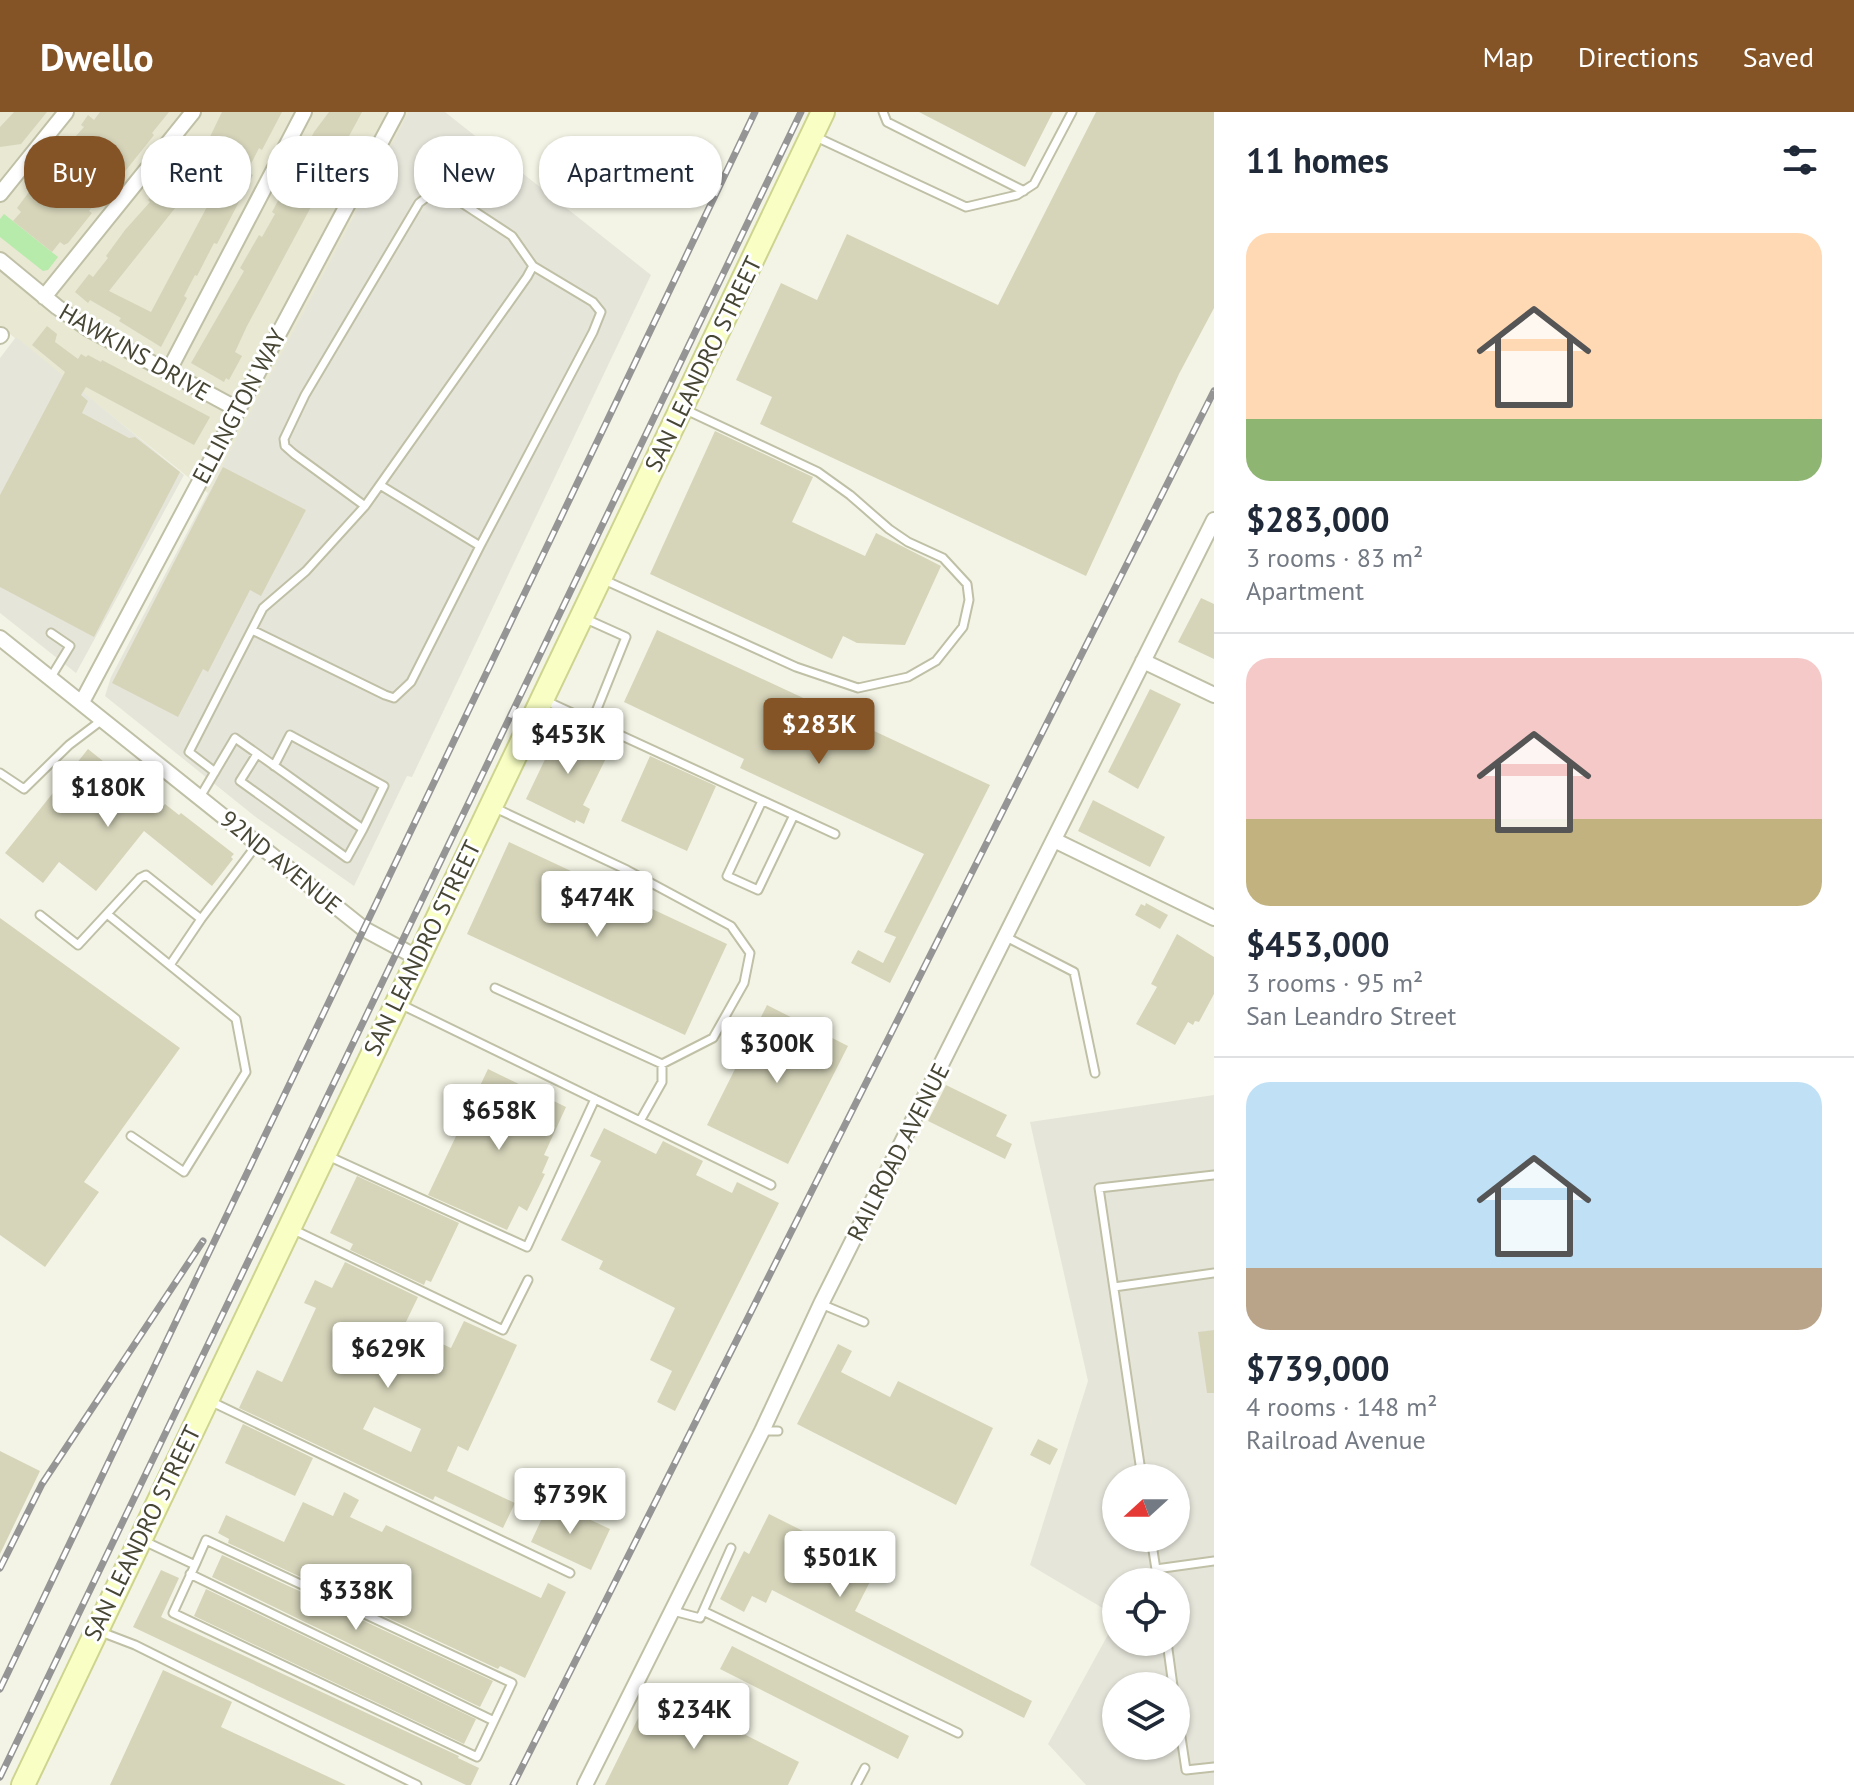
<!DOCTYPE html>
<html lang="en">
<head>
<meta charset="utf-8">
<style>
  body { margin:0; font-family:"PT Sans",sans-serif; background:#f2f2f3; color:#1f2937; height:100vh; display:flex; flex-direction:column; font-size:30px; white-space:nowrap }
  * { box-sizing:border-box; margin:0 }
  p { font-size:26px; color:#747a83 }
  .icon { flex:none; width:44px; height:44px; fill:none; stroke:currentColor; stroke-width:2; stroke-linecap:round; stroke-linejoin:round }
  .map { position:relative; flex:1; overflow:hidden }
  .side { display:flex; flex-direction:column; background:#fff; width:640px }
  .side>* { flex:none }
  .top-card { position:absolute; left:24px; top:24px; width:760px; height:72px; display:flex; gap:16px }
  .needle { width:52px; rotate:249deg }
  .controls { position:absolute; left:1102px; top:1352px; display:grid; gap:16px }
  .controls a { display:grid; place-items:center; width:88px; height:88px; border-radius:50%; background:#fff; box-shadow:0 2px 6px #0004; font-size:40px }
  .price { position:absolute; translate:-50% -68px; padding:0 18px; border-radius:8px; background:#fff; color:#222; font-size:26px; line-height:52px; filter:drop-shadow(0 2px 4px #0008) }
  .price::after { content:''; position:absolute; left:50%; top:48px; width:24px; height:18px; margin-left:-12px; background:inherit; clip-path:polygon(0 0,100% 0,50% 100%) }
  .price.on { background:#845426; color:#fff }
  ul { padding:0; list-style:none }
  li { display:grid; align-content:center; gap:16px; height:424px; padding:0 32px }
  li+li { border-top:2px solid #e0e1e3 }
  li span { display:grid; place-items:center; height:248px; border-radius:24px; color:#555 }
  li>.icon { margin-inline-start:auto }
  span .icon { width:144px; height:144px; fill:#fffc; stroke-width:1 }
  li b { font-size:34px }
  h2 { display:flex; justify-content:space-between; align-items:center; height:96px; padding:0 32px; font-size:34px }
  .pill { padding:0 28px; border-radius:32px; background:#fff; box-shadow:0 2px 6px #0004; font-size:28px; line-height:72px }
  .pill.on { background:#845426; color:#fff }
  header { display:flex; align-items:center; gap:48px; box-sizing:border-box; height:112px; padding:0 40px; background:#845426; color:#fff }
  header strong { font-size:38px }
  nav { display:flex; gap:44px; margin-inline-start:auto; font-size:28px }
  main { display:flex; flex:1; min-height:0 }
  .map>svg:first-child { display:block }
  .residential { fill:#e8e8d3 }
  .industrial { fill:#e6e5da; fill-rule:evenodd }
  .green { fill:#b7ebab }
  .building { fill:#d6d5ba; fill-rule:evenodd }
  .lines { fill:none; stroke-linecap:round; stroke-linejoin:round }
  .lane-casing { stroke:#c0c0a7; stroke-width:11 }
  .street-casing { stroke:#c0c0a7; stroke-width:18 }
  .secondary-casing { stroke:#ced48f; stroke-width:26 }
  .lane { stroke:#fff; stroke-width:7 }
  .street { stroke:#fff; stroke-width:14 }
  .secondary { stroke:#f9ffc4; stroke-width:22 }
  .rail-casing { stroke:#959595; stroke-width:7 }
  .rail { stroke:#fff; stroke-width:4; stroke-dasharray:12; stroke-linecap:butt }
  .labels { text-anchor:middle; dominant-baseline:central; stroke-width:6; stroke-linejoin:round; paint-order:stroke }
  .street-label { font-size:24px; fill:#474634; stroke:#fff }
</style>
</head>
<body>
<header>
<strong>Dwello</strong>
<nav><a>Map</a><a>Directions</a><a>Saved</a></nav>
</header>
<main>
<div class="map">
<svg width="1214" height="1673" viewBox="0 0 1214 1673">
  <rect width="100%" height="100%" fill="#f3f4e5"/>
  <!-- residential -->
  <path class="residential" d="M0,0H414L208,381L0,214Z"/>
  <!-- industrial -->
  <path class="industrial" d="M409,0H445L651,163L412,665L407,664L354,774L257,706L105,584L111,565Z
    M16,225L184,363L76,561L0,501V246Z
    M1214,983V1673H1086L1048,1632L1116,1508V1530H1176V1470H1116V1504L1030,1453L1088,1269L1030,1010ZM1116,1366H1176V1426H1116ZM1116,1574H1176V1634H1116Z"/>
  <!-- green -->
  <path class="green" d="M4,102L58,145L48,158L43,159L0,125V107Z"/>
  <!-- building -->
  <path class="building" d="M14,0H47L21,32L0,35V15Z
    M100,0H169L152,21L154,23L107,82L104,79L89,99L92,101L68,131L64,133L60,130L52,140L13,109L21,100L17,96L47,56L84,15L81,13L88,3L94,8Z
    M222,0H282L262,38L259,36L247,60L253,63L217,132L214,131L197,164L195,163L184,184L187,186L161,235L119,209L121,206L90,188L88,191L75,180L89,162L93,165L108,146L106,144L125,118L150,90L148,88L197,28L205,35ZM199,66L217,76L151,200L109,179Z
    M329,0H362L247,214L235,240L242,244L229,268L226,266L224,270L191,251L244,159L240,156L259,123L262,125L275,102L272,100L290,66L295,69L308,46L302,43L314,20Z
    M919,0H1053L1025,55Z
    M1096,0H1214V196L1179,262L1086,464L760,312L772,285L736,268L781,171L817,188L847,122L998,193Z
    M47,214L57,222L55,230L78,247L81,242L86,245L88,243L101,250L102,248L210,305L194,333L86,275L81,283L88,289L82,301L129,326L135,325L180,360L94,525L0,475V383L65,260L32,233Z
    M715,319L813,365L792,410L865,444L876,421L941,454L905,533L857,531L843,524L832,547L650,462Z
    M223,355L306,398L261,484L250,478L208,560L203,557L178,605L112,571Z
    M1201,486L1214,492V547L1178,530Z
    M657,518L990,673L890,871L851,851L858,838L883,851L896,825L884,820L924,742L740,656L744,647L624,590Z
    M1150,577L1181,592L1138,677L1108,660Z
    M561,614L610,638L583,693L590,697L584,712L576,708L575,711L526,687Z
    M88,637L161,696L165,692L179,703L181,701L234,742L231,745L233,747L212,774L144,719L96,779L59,750L43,771L5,741Z
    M650,644L716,674L687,739L621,709Z
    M1093,688L1165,725L1150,755L1078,719Z
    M509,730L727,832L685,923L467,822Z
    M1146,791L1168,803L1160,817L1135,803L1141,792L1145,794Z
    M0,806L180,936L84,1070L99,1080L45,1155L0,1123Z
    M1177,822L1214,845V882L1199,910L1195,909L1193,913L1188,910L1175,933L1136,912L1157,875L1151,872Z
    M767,893L848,934L788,1052L707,1013Z
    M488,957L566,995L544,1043L549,1045L542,1061L545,1062L527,1099L519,1094L507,1118L428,1083Z
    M946,973L1007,1003L996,1024L1012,1032L1005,1047L928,1009Z
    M604,1016L656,1042L663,1029L703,1049L696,1063L732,1081L737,1070L779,1091L675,1299L657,1290L672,1259L650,1248L675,1196L599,1157L603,1149L561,1128L601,1049L590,1044Z
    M357,1064L459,1111L431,1170L426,1168L424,1173L350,1138L353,1132L330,1121Z
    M345,1150L418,1185L404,1214L451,1236L464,1209L517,1233L468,1339L458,1334L447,1359L515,1391L503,1416L435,1384L433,1388L239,1296L257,1258L282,1270L316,1196L304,1191L315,1168L332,1176ZM374,1295L421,1317L411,1340L363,1317Z
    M1214,1218V1281H1207L1198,1220Z
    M838,1232L852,1239L841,1260L890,1285L898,1269L993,1316L956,1393L797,1312Z
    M243,1312L313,1346L295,1384L225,1351Z
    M1038,1327L1058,1337L1050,1353L1030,1343Z
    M0,1339L40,1359L0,1442Z
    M344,1380L359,1388L350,1405L382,1420L386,1413L541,1486L548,1471L566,1480L525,1566L500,1554L498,1557L228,1431L229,1427L218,1421L226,1403L284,1430L303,1390L333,1404Z
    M550,1389L610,1417L591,1458L531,1430Z
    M769,1402L877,1456L855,1499L1032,1589L1024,1606L772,1478L766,1491L752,1484L744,1500L720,1487L744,1439L749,1442Z
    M222,1443L493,1569L480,1595L212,1465Z
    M161,1458L179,1466L161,1505L459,1644L458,1646L479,1656L471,1673H466L133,1515Z
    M206,1477L476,1607L464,1632L194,1504Z
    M732,1534L909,1624L898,1647L720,1557Z
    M163,1558L232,1590L221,1615L346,1673H110Z
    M653,1576L799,1650L788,1673H605Z"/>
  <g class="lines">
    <defs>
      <path id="lane" d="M883,0L887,10L1024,79
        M814,24L966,95L1017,83L1034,72L1072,0
        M380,373L480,434
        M602,467L796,555L858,576L908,565L936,549L963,515L969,488L967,472L943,446L908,430L889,417L850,383L818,360L686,298
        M586,507L626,525L591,612
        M252,518L385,583L394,586L411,570L480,434L593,220L601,200L593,190L533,154
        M51,521L70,534L51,565
        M544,588L835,722
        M274,654L290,623L384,674L363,717
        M215,660L189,640L263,496L306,459L365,394L527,165L533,154L512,124L445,80L432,81L419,91L305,283L284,327L285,334L294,342L365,394
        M0,661L24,677L69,633L102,608
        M200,685L235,626C278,656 320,687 363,717L347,746L240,669L257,642
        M762,689L727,764L758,778L793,705
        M493,695L627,758L731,814L750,841L744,871L713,926L662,952
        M107,802L236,907L246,960L184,1060L131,1024
        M40,803L78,833L140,766L146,763L201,807L258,731
        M1006,825L1074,860L1095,961
        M170,853L201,807
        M495,876L662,952V970L640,1009
        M402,893L771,1073
        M328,1044L527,1135L595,987
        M294,1118L503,1218L528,1168
        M1114,1175L1214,1161
        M821,1192L864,1210
        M212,1290L570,1461
        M762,1319H778
        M1142,1366L1099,1076L1214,1063
        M1151,1426L1158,1470
        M144,1429L195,1453L206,1428L512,1571L477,1645L173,1501L195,1453
        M1156,1457L1214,1449
        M190,1462L494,1609
        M673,1499L700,1506L731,1436
        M703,1499L958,1621
        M101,1520L135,1533L417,1673
        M1167,1530L1173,1574
        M1176,1592L1186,1658L1214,1655
        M856,1673L865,1656"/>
      <path id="street" d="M0,82L66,0
        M0,148L57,195L87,216L237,297
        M44,185L193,0
        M0,224L1,223
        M168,260L304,0
        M0,526L364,817L418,846
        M1143,549L1214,583
        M82,590L397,0
        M1054,728L1214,806
        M585,1673L762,1319L821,1192L1214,408"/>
      <path id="secondary" d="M23,1673L823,0"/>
    </defs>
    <!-- lane casing -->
    <use href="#lane" class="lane-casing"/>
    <!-- street casing -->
    <use href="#street" class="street-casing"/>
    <!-- secondary casing -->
    <use href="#secondary" class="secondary-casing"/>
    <!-- lane -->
    <use href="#lane" class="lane"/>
    <!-- street -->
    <use href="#street" class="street"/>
    <!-- secondary -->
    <use href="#secondary" class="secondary"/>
    <defs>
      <path id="rail" d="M0,1456L42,1372L203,1129
        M0,1577L755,0
        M0,1665L801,0
        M513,1673L1214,279"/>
    </defs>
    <!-- rail casing -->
    <use href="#rail" class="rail-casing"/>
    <!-- rail -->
    <use href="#rail" class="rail"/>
  </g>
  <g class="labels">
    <!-- street labels -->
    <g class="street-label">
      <text transform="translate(135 240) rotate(30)">HAWKINS DRIVE</text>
      <text transform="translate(703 252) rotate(-64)">SAN LEANDRO STREET</text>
      <text transform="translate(239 294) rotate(-62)">ELLINGTON WAY</text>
      <text transform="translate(281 750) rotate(39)">92ND AVENUE</text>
      <text transform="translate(422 836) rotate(-64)">SAN LEANDRO STREET</text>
      <text transform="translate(898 1040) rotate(-63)">RAILROAD AVENUE</text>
      <text transform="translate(142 1421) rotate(-64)">SAN LEANDRO STREET</text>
    </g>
  </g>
</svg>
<div class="controls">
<a><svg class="needle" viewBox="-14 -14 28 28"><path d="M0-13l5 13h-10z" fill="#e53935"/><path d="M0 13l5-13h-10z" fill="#747a83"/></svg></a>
<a><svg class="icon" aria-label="locate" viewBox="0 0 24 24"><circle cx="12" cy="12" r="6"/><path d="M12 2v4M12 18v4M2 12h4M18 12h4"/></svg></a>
<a><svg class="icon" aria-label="layers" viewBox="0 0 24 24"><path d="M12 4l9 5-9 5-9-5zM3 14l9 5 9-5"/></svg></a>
</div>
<b class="price on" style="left:819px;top:654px">$283K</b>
<b class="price" style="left:568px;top:664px">$453K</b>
<b class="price" style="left:108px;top:717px">$180K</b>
<b class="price" style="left:597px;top:827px">$474K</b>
<b class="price" style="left:777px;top:973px">$300K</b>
<b class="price" style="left:499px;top:1040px">$658K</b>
<b class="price" style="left:388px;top:1278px">$629K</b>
<b class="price" style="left:570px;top:1424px">$739K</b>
<b class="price" style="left:840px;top:1487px">$501K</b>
<b class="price" style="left:356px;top:1520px">$338K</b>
<b class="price" style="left:694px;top:1639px">$234K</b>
<div class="top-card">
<a class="pill on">Buy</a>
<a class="pill">Rent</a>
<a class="pill">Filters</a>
<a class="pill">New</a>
<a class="pill">Apartment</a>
</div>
</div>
<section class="side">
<h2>11 homes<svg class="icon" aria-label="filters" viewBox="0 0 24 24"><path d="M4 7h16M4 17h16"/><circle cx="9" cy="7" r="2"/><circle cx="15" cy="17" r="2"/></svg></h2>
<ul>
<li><span style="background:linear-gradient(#ffd9b3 75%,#8fb573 0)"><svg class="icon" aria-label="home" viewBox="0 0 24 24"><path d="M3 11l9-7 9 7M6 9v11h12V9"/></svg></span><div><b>$283,000</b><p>3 rooms · 83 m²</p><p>Apartment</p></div></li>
<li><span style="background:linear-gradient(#f6c9c9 65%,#c2b280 0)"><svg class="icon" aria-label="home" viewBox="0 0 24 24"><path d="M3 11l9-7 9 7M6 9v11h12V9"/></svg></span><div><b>$453,000</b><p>3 rooms · 95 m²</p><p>San Leandro Street</p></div></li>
<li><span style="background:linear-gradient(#bfe0f5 75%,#b9a48a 0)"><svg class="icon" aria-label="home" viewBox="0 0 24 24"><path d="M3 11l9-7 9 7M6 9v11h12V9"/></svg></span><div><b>$739,000</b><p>4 rooms · 148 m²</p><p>Railroad Avenue</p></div></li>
</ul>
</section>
</main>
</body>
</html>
